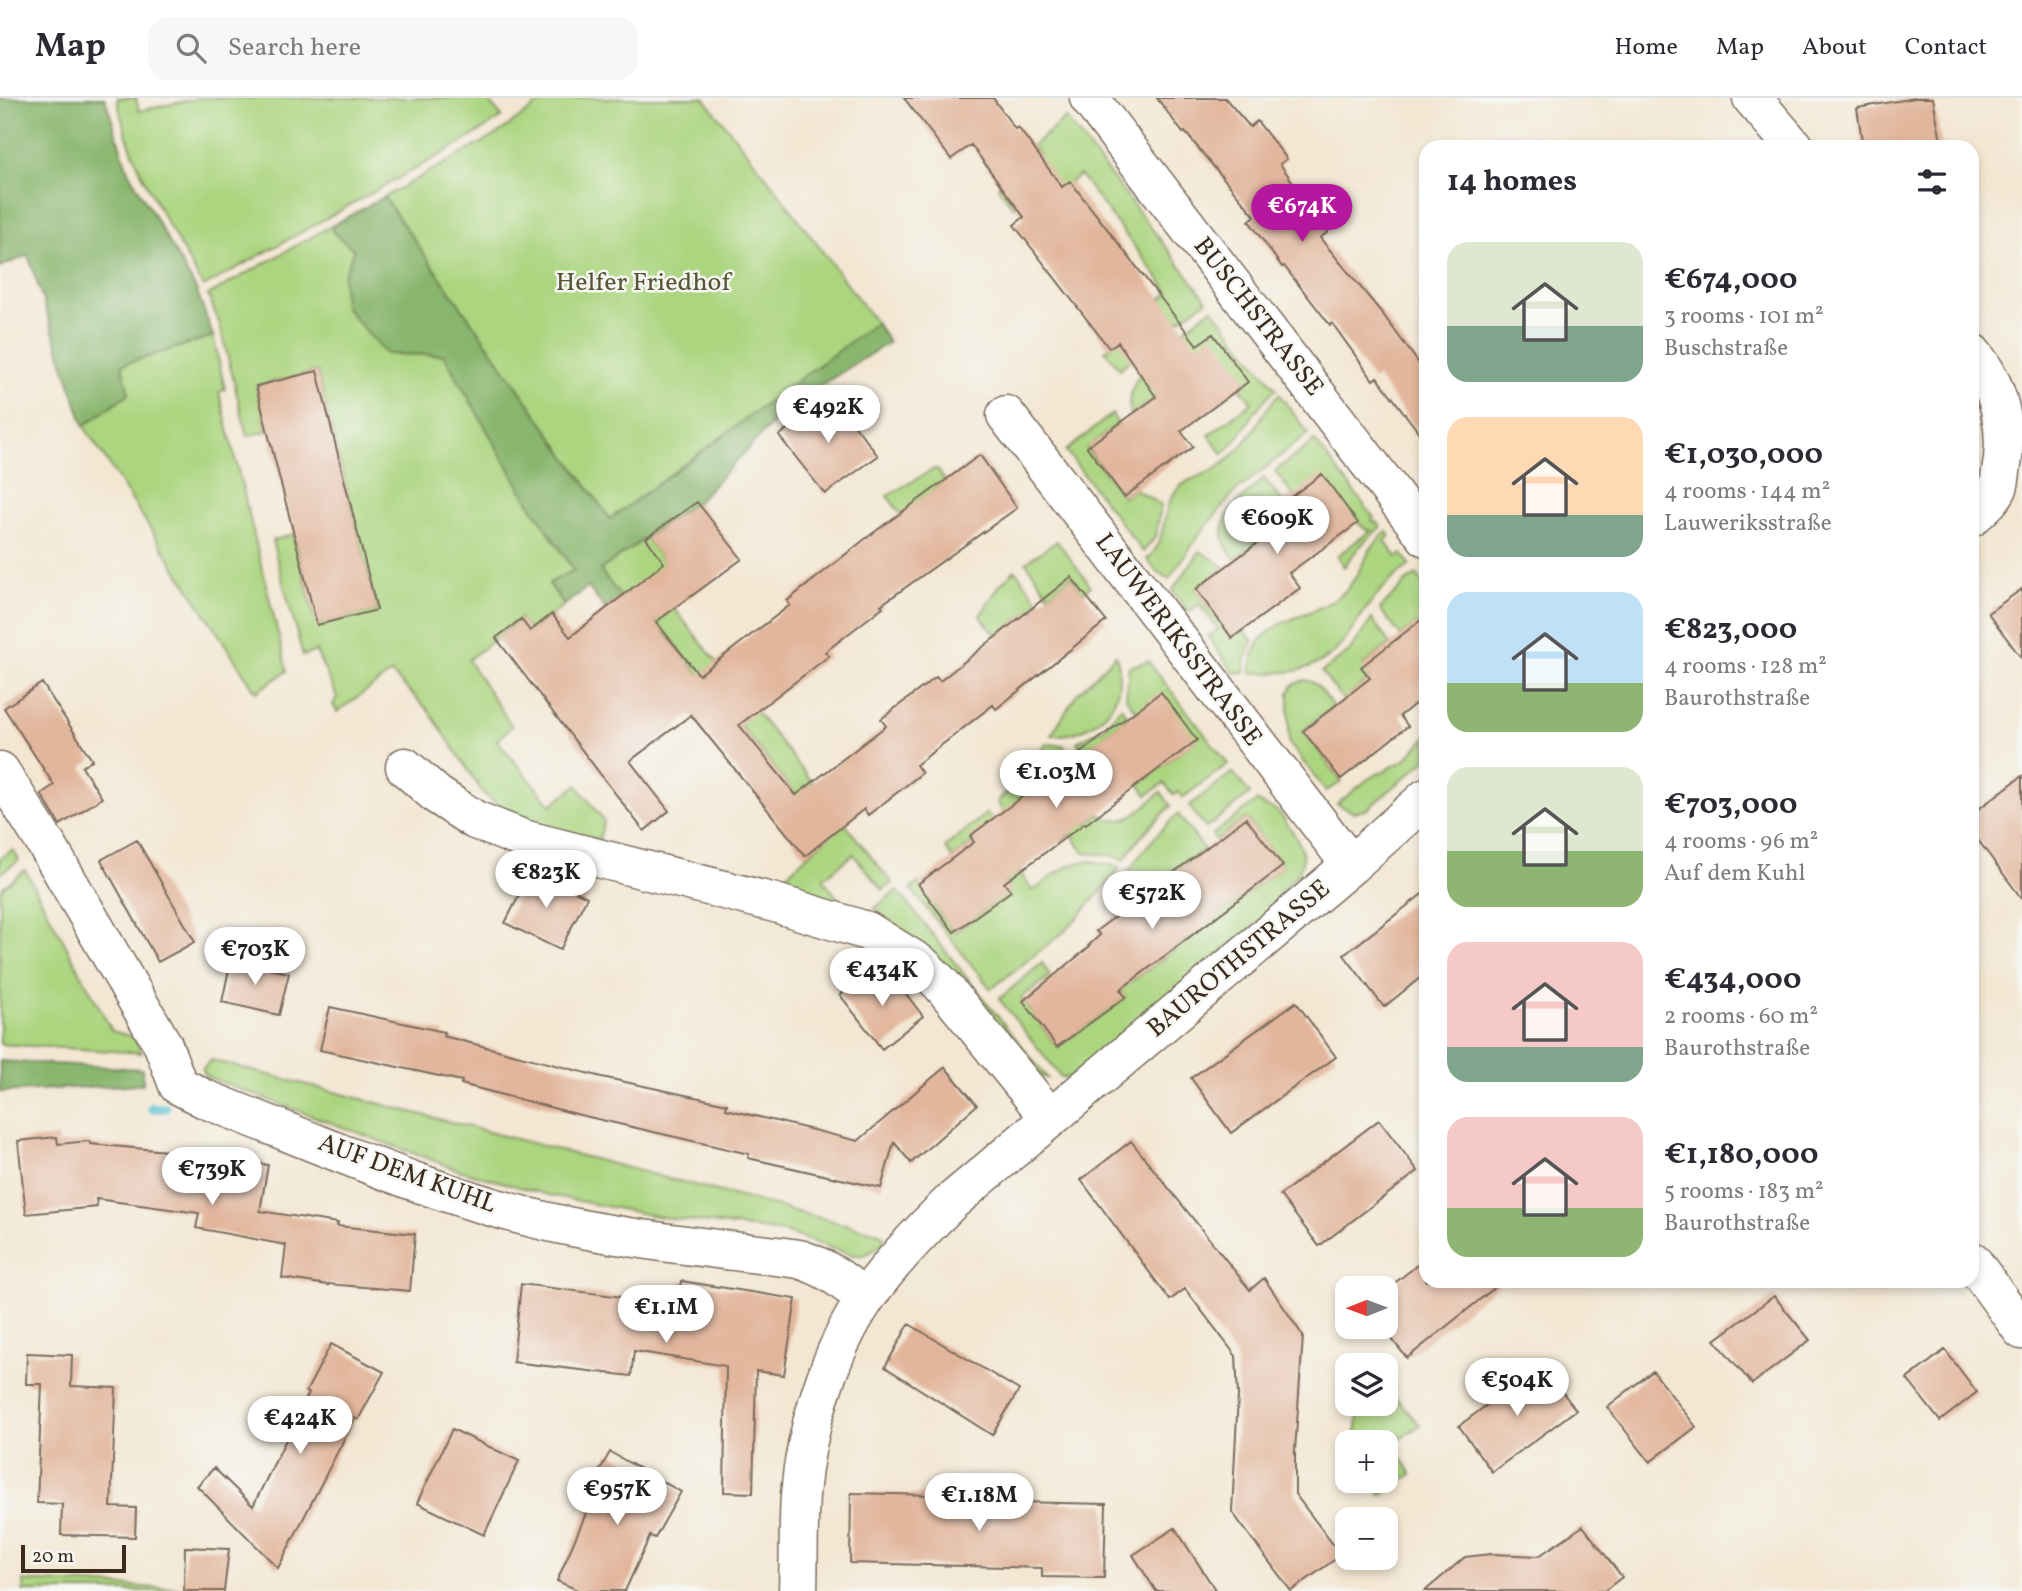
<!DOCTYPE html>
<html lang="en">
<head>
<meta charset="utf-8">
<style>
  body { margin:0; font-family:Vollkorn,serif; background:#f7f7f7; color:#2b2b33; height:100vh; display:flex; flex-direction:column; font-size:26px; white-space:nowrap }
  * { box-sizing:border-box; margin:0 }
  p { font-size:23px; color:#7c7c81 }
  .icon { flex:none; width:38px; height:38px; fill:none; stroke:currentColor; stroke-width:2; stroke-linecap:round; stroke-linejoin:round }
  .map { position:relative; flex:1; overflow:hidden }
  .drawer { position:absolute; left:1419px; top:42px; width:560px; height:1148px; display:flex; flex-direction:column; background:#fff; border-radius:21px; box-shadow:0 4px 10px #0003 }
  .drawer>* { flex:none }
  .needle { width:46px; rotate:269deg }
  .controls { position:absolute; left:1335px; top:1178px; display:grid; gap:14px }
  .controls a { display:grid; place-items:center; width:63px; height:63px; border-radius:14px; background:#fff; box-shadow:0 4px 10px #0003; font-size:35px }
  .scale { position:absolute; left:21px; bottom:18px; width:105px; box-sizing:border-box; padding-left:7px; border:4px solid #3b2a1e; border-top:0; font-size:19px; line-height:24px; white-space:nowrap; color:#3b2a1e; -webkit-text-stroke:5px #f6f6f2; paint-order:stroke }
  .price { position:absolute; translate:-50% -60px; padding:0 16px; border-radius:24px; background:#fff; color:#222; font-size:23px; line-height:46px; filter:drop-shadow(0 2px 4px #0008) }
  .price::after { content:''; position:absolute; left:50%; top:42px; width:21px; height:16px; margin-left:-10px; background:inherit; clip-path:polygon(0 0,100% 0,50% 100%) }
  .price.current { background:#b5179e; color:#fff }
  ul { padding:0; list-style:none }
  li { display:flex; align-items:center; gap:21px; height:175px; padding:0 28px }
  li span { display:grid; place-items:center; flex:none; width:196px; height:140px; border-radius:21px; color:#555 }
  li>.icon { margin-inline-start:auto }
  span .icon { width:84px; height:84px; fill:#fffc; stroke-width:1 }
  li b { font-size:30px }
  h2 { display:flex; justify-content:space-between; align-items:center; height:84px; padding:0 28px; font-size:30px }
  header { display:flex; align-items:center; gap:42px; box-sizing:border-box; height:98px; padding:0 35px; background:#fff; border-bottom:2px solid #e1e1e2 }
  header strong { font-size:33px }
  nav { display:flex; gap:38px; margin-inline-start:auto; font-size:24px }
  .search { width:490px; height:63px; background:#f7f7f7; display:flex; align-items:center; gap:18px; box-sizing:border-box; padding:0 24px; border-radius:21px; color:#7c7c81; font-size:26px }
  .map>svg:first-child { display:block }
  .green { fill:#acd580; stroke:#74804f; stroke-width:2 }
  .forest { fill:#89b66e; stroke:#627046; stroke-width:2 }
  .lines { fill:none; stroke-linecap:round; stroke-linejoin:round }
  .stream { stroke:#55c1cf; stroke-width:10 }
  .building { fill:#e2b69c }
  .minor-casing { stroke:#7b6c5d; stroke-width:41 }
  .minor { stroke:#fff; stroke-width:38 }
  .labels { text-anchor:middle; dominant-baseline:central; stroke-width:5; stroke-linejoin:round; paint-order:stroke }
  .park-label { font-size:26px; fill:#575536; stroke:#f6f6f2 }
  .street-label { font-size:26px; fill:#3b2a1e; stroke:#f6f6f2 }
</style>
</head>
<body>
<header>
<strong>Map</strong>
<div class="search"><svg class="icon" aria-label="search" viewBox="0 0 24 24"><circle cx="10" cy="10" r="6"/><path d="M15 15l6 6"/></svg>Search here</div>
<nav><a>Home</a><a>Map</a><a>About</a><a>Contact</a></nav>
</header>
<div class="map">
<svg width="2022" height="1493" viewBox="0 0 2022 1493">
  <rect width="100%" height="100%" fill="#f6f6f2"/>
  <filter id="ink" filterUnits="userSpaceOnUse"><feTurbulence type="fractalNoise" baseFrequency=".0143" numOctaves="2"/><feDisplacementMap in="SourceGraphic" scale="14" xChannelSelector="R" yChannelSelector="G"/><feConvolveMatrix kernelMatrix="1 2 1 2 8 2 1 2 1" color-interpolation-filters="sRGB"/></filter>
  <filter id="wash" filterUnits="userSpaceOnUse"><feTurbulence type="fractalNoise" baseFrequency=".00686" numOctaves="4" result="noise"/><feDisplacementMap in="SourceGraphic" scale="28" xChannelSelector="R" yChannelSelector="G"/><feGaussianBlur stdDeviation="1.57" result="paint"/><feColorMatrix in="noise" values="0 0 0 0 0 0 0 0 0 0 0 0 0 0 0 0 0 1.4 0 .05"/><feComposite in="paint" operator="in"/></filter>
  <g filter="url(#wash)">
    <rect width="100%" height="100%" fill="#f3e7d3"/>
    <!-- green -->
    <path class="green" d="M117,0H136L139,13L199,0H486L502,19L465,43L203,189C170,127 130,70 117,0Z
      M547,0H704L772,86L876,225L610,421L384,99L494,38Z
      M1066,20L1207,202L1161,235L1120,271L1105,253L1165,207L1161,201L1169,194L1080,77L1056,94L1047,85L1014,110L998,89L1039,57L1032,48Z
      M333,127L332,133L354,152L343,179L344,208L386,256L444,257L525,398L574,473L549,486L564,507L530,533L520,521L468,562L512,628L497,642L551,707L577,687L604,723L599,742L515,721L484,696L429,613L391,575L337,614L333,607L337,599L316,553L303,558L272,443L293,436L314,517L319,526L377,512L317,273L256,288L267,333L247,338L220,227L208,197Z
      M1212,210L1276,291C1253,309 1245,337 1223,356L1209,337L1252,304L1240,290L1248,284L1185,257L1173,240Z
      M213,238L225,291L219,294L287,573L256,594L84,328L129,295L121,267Z
      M1142,271L1156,299L1131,317C1125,302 1135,285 1142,271Z
      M1279,296L1308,335L1233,396L1202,433L1169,481L1155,472L1147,461C1169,443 1159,414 1176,393C1187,379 1203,379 1217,370C1223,366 1229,361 1234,356C1253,340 1261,314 1279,296Z
      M1112,316L1118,326L1087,350L1124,399L1135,391L1161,407L1156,438L1143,454L1066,353Z
      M1315,343L1374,420L1372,422L1374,425L1377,424L1381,429C1366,441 1354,453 1344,469L1337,458L1371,432H1366L1358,425L1293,397L1275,373Z
      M934,371L938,372L945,383L901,416L887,398Z
      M1264,380L1283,405L1254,426L1264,440L1235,461C1204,426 1239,404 1264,380Z
      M1387,434L1390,438L1385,443L1397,459L1402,456L1410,467C1399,475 1387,485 1378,496C1350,526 1346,561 1299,572C1283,576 1267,574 1251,575C1250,516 1316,524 1347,491C1364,472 1364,451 1387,434Z
      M646,440L666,467L650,480L892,785L883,792L853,756L823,781L843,807L795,794L786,777L829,738L631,492L621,499L600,472Z
      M1057,443L1091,488L1083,495L1071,479L1049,497L1026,464Z
      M1200,453L1225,469L1196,491L1232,540L1243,531L1253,543L1246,560L1244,574L1234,575L1208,539L1218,531L1199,506L1189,514L1172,493Z
      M1015,472L1040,504L997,538L980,518L1000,487Z
      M1417,477L1426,489V518L1401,538L1380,511L1407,483Z
      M1372,521L1390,546L1362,568L1370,580L1343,602L1322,574L1349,554Z
      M1116,557C1119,564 1119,571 1119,579C1120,616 1085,639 1051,637L1077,596Z
      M1148,563L1228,666L1182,700L1178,694L1174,697L1164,685L1147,697L1139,686L1196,642L1136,613L1126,600L1129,569Z
      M1304,582C1319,583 1325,598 1333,609L1303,633L1342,684L1326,693L1289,645V594L1293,587Z
      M1121,609L1128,619L1083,654L1077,644L1104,630Z
      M1426,639V662L1366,712L1353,714L1337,706L1368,681L1405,662Z
      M1046,646L1063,647L1073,661L1050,679L1086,726L1100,716C1124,734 1142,710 1161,694L1171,708C1153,725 1137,741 1124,762L1111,757L1084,755L1072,737L1060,743L1003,714L997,704L1017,685Z
      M1233,674L1250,696L1206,730L1189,708Z
      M1257,703C1263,710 1270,708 1277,713C1282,716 1286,725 1290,730C1310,758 1306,770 1282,792L1287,800L1069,980L1061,979L999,901L1042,865L1050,878L1021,900L1057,949L1125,899L1120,892L1188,842L1152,792L1122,814L1113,799C1134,763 1148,744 1178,716L1204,751L1176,773L1212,822L1283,768L1246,720L1216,742L1212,737Z
      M987,715L992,722L974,744L952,760L945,749Z
      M13,752L19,762L0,776V760Z
      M1091,763L1119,769L1115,778L1065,833L991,891L911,791L918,785L954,834L1010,793L1004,784L1019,773L1033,793C1053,778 1065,764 1091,763Z
      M25,772L112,933L134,939L142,955L0,946V794L3,789Z
      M897,792L1047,980L1040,978L875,810Z
      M211,962L879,1135L884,1138L883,1147L864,1157H852L784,1134L661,1119L548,1097L459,1072L207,979L202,971Z
      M1386,1289L1420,1327L1393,1346L1412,1376L1381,1397L1371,1383L1386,1382V1344H1355L1360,1306H1386Z
      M23,1483L184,1491V1493H23Z"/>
    <!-- forest -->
    <path class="forest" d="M0,0H105L128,73L196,191L213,238L122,267L129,295L84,328L28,157L0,169Z
      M384,99L610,421L876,225L889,244L789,308L697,404L600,472L621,499L605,511L588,489L564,507L549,485L574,472L525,398L444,257L386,256L344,208L343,179L354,152L332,133L333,127Z
      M0,963L142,971L143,986L0,994Z"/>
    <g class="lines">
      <!-- stream -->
      <path class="stream" d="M152,1010H165"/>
    </g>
    <g id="blocks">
      <!-- building -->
      <path class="building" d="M904,0H993L1015,31L1018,29L1062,89L1070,83L1197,247L1213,236L1248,284L1181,333L1193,349L1124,399L1087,349L1156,299L1118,244L1109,250L1014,127L1024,119L971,47L951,61Z
        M1157,0H1225L1250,29L1257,23L1287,61L1280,66L1328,134L1320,140L1382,215L1426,275V344L1377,279L1373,282L1332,225L1330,227L1284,168L1282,169L1249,123L1255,118L1185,34L1183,35Z
        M1915,0H1933L1942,49H1863L1857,10Z
        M317,273L377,512L317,527L256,288Z
        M831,296L878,358L825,396L779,338Z
        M980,357L1017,410L881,507L883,509L825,554L829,558L739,627L796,697L886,628L881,621L936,579L940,583L1071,479L1106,523L996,611L993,607L916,667L922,675L885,704L868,717L864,711L805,758L691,617L630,663L669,713L644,733L496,540L521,521L530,533L552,516L570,539L664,465L646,440L697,404L742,461L656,524L699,577L790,507L787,503L865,441Z
        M1322,376L1358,425L1289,475L1300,490L1232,540L1196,491L1264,440L1253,427Z
        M2022,491V561L1988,515Z
        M1426,518V597L1400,618L1408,628L1341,681L1303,633L1370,580L1361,569Z
        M42,585L92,662L82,669L102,700L60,727L41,696L54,687L4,610Z
        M1161,594L1197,642L1086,726L1085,725L1004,785L1011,793L954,834L918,786L974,744L970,738Z
        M2022,678V801L1972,734V716Z
        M1246,720L1283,768L1120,892L1126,899L1057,949L1023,903L1089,849L1088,848L1100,837L1096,833Z
        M137,742L195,844L158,864L101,762Z
        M532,772L587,799L560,852L505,825Z
        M1426,793V875L1384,909L1344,857Z
        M231,862L289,875L279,917L222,904Z
        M889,874L923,918L882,951L840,897L861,880L869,890Z
        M1296,904L1336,959L1231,1035L1191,980Z
        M330,909L444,934L443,938L602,979L727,1006L726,1011L858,1043L945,969L977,1007L911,1065L894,1044L881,1090L748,1060L749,1056L580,1017L461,986L462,983L320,952Z
        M1379,1022L1418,1073L1319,1148L1280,1097Z
        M57,1039L58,1046L90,1043V1046L212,1057L268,1067L260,1113L338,1125L337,1128L415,1136L410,1193L328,1186V1187L282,1180L286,1147L196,1130L199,1115L96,1101L97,1109L26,1116L18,1043Z
        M1131,1043L1250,1192L1264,1180L1303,1238L1295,1353V1396L1341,1457L1291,1493L1232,1414L1238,1297L1236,1258L1185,1191L1170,1202L1081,1082Z
        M1426,1160V1183H1503L1407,1260L1386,1234V1192Z
        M681,1183L796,1201L784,1277L756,1273L753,1395L724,1394L726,1268L634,1253L631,1278L513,1264L521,1186L677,1206Z
        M1774,1198L1810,1242L1752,1286L1715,1242Z
        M909,1226L1019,1292L992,1337L885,1269Z
        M331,1246L384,1274L358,1322L355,1320L278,1470L197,1388L214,1370L253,1408L309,1295L306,1294Z
        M1945,1252L1977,1294L1940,1323L1907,1281Z
        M27,1255L72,1257L71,1288L116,1290L111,1409L136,1410L135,1439L61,1437L62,1406L37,1405L42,1286H26Z
        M1541,1266L1576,1312L1492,1374L1459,1328Z
        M1653,1273L1696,1329L1650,1364L1607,1309Z
        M452,1331L519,1363L484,1437L417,1405Z
        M610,1354L681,1394L655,1440L650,1438L625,1493H580L557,1483L591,1404L584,1400Z
        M851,1395L1015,1399V1404L1106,1406L1104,1480L1042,1479V1470L850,1465Z
        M1583,1428L1622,1479L1604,1493H1425L1465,1459L1492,1456L1539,1458Z
        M1175,1430L1199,1467L1216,1493H1156L1133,1457Z
        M185,1449L229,1451L224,1493H184Z"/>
    </g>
  </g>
  <g filter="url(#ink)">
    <use href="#blocks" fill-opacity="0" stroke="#7b6c5d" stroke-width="2"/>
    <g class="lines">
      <defs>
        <path id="minor" d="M1089,0L1426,439
          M1752,0L1794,49
          M1972,255C2000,287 2009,333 2001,374C2000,379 2000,386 1998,390C1993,401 1980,411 1972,419
          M1006,317L1351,767
          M405,669L437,697L475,722L523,741L775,805L867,833L922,867L942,887L1050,1020
          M0,673L48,749L163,947L178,987L205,1001C320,1046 441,1101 562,1127C639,1143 720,1151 799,1161C826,1169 844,1183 865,1201
          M1972,1163L2022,1232
          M798,1493C799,1461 798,1429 800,1397C805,1332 829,1254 866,1200C890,1165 920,1134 951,1104L1351,767L1426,700"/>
      </defs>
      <!-- minor casing -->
      <use href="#minor" class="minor-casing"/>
      <!-- minor -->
      <use href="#minor" class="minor"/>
    </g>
  </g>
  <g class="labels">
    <!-- park labels -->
    <g class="park-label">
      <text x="643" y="185">Helfer Friedhof</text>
    </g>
    <!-- street labels -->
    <g class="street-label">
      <text transform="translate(1258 219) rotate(52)">BUSCHSTRASSE</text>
      <text transform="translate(1178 542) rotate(53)">LAUWERIKSSTRASSE</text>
      <text transform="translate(1239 861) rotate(-40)">BAUROTHSTRASSE</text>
      <text transform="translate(407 1076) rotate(20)">AUF DEM KUHL</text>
    </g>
  </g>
</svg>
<div class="controls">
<a><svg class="needle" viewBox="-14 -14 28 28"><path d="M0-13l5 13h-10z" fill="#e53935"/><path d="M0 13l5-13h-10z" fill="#7c7c81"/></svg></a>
<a><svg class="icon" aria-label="layers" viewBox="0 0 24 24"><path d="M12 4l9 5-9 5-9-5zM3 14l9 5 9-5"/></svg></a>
<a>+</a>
<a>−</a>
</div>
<div class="scale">20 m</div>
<b class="price current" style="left:1302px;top:146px">€674K</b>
<b class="price" style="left:828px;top:347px">€492K</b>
<b class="price" style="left:1277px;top:458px">€609K</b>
<b class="price" style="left:1056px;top:712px">€1.03M</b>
<b class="price" style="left:546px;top:812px">€823K</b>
<b class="price" style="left:1152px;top:833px">€572K</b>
<b class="price" style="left:255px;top:889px">€703K</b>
<b class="price" style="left:882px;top:910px">€434K</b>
<b class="price" style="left:212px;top:1109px">€739K</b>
<b class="price" style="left:666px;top:1247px">€1.1M</b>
<b class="price" style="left:1517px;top:1320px">€504K</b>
<b class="price" style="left:300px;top:1358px">€424K</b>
<b class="price" style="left:617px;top:1429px">€957K</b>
<b class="price" style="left:979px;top:1435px">€1.18M</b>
<section class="drawer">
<h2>14 homes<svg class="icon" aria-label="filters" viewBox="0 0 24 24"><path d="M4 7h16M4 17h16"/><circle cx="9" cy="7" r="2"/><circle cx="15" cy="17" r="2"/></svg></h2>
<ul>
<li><span style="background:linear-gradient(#dfe7d0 60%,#7fa58c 0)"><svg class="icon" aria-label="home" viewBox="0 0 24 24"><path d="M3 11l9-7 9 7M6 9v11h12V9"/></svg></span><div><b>€674,000</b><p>3 rooms · 101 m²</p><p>Buschstraße</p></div></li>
<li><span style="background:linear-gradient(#ffd9b3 70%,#7fa58c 0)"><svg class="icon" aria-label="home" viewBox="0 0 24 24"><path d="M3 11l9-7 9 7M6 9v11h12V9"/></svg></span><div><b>€1,030,000</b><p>4 rooms · 144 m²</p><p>Lauweriksstraße</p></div></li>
<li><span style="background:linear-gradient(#bfe0f5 65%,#8fb573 0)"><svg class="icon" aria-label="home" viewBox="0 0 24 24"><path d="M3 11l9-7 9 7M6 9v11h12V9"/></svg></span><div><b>€823,000</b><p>4 rooms · 128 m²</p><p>Baurothstraße</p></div></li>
<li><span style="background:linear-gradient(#dfe7d0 60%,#8fb573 0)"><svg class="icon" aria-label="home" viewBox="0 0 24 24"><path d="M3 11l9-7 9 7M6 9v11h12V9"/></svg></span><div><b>€703,000</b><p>4 rooms · 96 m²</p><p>Auf dem Kuhl</p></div></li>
<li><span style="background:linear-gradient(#f6c9c9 75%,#7fa58c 0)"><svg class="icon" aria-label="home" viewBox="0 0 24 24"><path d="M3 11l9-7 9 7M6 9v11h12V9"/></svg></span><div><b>€434,000</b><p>2 rooms · 60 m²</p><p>Baurothstraße</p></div></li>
<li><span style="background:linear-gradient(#f6c9c9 65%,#8fb573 0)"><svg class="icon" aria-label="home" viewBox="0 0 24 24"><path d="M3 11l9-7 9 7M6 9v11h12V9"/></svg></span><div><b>€1,180,000</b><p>5 rooms · 183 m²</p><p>Baurothstraße</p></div></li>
</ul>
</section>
</div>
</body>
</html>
